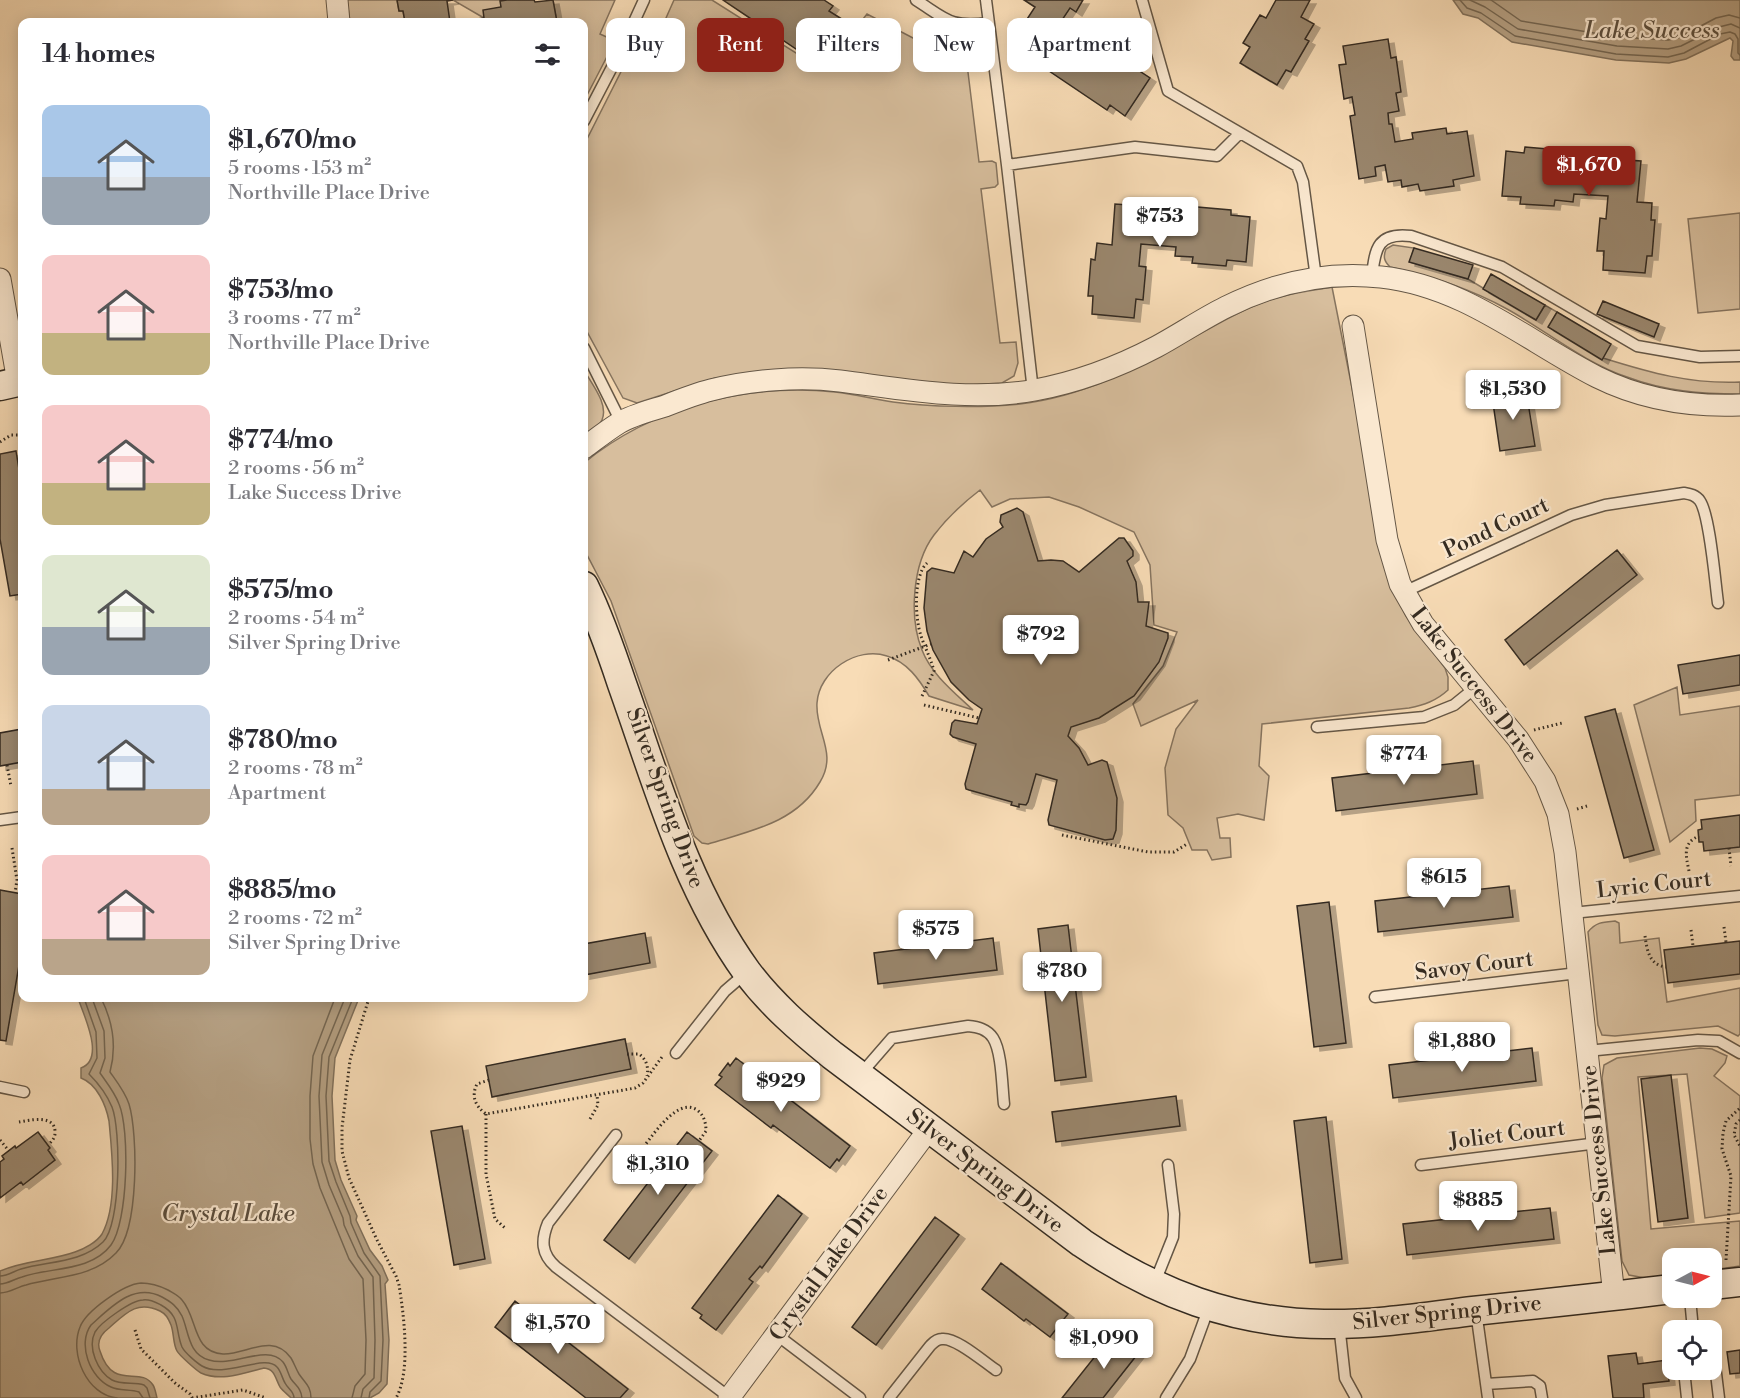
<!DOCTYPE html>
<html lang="en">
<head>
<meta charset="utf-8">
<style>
  body { margin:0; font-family:"Libre Bodoni",serif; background:#f7f7f7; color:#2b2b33; height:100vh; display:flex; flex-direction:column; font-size:22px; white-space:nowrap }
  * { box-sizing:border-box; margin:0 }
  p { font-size:20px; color:#7c7c81 }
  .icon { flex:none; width:33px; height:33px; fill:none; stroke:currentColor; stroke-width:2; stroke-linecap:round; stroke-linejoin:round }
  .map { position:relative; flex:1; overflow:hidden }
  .drawer { position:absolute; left:18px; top:18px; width:570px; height:984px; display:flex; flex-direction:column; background:#fff; border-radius:12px; box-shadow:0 3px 15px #0003 }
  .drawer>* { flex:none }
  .guide { position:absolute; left:606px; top:18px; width:570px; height:54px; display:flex; gap:12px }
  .needle { width:39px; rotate:83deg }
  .tools { position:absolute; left:1662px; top:1248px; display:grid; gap:12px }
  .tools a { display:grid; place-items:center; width:60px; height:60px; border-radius:12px; background:#fff; box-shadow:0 3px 15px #0003; font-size:30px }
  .price { position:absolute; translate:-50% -51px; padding:0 14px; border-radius:6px; background:#fff; color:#222; font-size:20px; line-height:39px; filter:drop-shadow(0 2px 3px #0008) }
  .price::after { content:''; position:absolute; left:50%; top:36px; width:18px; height:14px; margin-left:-9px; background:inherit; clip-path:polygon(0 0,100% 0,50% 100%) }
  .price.current { background:#8f2418; color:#fff }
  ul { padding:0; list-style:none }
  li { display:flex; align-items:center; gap:18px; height:150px; padding:0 24px }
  li span { display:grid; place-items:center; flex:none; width:168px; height:120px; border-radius:12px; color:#555 }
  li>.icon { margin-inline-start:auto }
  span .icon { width:72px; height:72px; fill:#fffc; stroke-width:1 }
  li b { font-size:26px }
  h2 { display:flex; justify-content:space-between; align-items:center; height:72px; padding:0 24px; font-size:26px }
  .pill { padding:0 21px; border-radius:12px; background:#fff; box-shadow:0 3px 15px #0003; font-size:21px; line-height:54px }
  .pill.current { background:#8f2418; color:#fff }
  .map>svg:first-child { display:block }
  .green { fill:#d7be9d; stroke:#86745f; stroke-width:1.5 }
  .water { fill:#b5a083; stroke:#81715c; stroke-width:1.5 }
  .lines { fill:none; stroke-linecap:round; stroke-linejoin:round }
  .shore { stroke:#746652; stroke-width:1.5 }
  .building { fill:#9a876e; stroke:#342b21; stroke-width:1.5; filter:url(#shadow) }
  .lane-casing { stroke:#655746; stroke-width:13 }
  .street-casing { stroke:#655746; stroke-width:23 }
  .secondary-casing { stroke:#342b21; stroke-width:31 }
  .path { stroke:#342b21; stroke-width:3; stroke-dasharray:1.5 3; stroke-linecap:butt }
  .lane { stroke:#fae8d0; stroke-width:10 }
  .street { stroke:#fae8d0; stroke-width:21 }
  .secondary { stroke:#fae8d0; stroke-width:28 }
  .labels { text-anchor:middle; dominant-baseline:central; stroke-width:4.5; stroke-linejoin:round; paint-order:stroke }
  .street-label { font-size:22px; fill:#342b21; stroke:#fae8d0 }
  .water-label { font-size:24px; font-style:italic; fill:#5b4e3e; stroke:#fae8d0 }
</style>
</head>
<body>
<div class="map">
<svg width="1740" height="1398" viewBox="0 0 1740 1398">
  <defs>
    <filter id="shadow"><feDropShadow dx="6" dy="4" stdDeviation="0" flood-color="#0004"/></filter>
  </defs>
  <rect width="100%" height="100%" fill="#f8dcb6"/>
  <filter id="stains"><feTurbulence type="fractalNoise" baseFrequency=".00333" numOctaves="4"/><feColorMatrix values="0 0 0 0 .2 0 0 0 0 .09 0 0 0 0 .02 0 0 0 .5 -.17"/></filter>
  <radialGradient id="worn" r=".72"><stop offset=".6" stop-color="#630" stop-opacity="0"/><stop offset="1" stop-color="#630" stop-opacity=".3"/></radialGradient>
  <!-- green -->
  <path class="green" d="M347,0H397L399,11H403L405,22H350Z
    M453,0H507L501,7L484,18Z
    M553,0H615L600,34L609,38L612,47L584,101V22H557Z
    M674,0H712L823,70L867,14L936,50L948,35C963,36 974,36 983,49L981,54L966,56L979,162L992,161L996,163L998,184L995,187L981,189L1000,343L1016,342L1018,363L1014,376L1002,383L969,385L715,378L637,403L623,398L584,326V145L633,48L650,54Z
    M1740,213V309L1698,313L1688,219Z
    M1393,245L1414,248L1410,262L1468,279L1536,320L1545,305L1557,312L1549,327L1602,359L1603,358C1651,373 1690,384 1740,382V394C1701,394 1664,391 1627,377C1583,362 1547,331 1507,309C1469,288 1432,276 1390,267C1384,261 1383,257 1386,249Z
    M1332,287L1391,585L1406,616L1445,668L1448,677V690C1436,701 1424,705 1409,708L1262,724L1259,766L1269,776L1264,820L1238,814L1217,818L1220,838H1230L1231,857L1212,860L1207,850H1192L1183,828L1168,815L1165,768L1176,729L1198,700L1141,726L1133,704L1163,666L1177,632L1154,625L1150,565L1134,532L1079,507L1049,497L1010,499L992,507L980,490C963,503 947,518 934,535C912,564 909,618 922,650C931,674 955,693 973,710L929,696C919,679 907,662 887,656C857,646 819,671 817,703C815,732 838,753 820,782C796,823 750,831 708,844L702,843L694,836L611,601L584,549V463C652,407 746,383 835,392C854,394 873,399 893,402C931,407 981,408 1020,404C1082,397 1138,368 1192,338C1215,326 1237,312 1261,303C1284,294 1308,291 1332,287Z
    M584,370C591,383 609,404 602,420C599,427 590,432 584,436Z
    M1677,687L1680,715L1740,706V795L1695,800L1696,821L1670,842L1634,705Z
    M1615,921L1619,923L1620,943L1659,938L1667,1002L1740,988V1034L1738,1036L1718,1026L1615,1036L1602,1035L1598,1025L1588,932C1596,922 1603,922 1615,921Z
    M1700,1048L1712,1049L1727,1056L1725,1063L1714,1076L1740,1096V1213L1705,1218L1687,1074L1638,1077L1651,1229L1740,1221V1266L1712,1270V1258H1672V1275L1645,1278L1629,1275L1622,1261L1602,1078L1604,1065L1617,1058Z"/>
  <!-- water -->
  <path class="water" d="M1453,0H1740V60H1734L1731,56L1733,41L1730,38L1686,59L1669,63L1616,60L1512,42L1478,18L1463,14Z
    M78,998H359L335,1058L332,1096L335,1160L341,1180L357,1216L356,1220L370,1250L382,1266L388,1280L385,1284L389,1340L387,1384L379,1393L370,1398H291C287,1394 283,1391 280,1387C275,1378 275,1369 264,1368C244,1373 221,1382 201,1373C197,1371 179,1355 177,1351C173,1344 174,1333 171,1325C168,1318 166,1314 160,1311C137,1300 126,1313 109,1328C101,1334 96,1341 100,1351C113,1392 140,1365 153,1385C155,1388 156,1394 157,1398H0V1271C25,1260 50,1261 75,1252C84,1249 97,1242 102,1234C118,1205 112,1153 109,1121C106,1105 97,1084 81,1078V1068C106,1059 83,1014 78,998Z"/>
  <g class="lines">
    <!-- shore -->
    <path class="shore" d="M1460,0L1467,8L1481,13L1515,36L1616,54L1668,57L1684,53L1720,34L1730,32L1735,34L1738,39V53L1740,55
      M1470,0L1485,7L1518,29L1617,46L1668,49L1681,46L1719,27L1731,24L1740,28
      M1491,0L1521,21L1618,37L1668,40L1678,38L1716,18L1729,15L1740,18
      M335,998L313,1056L310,1096V1139L313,1164L320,1188L349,1259L363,1279L366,1340L365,1374L355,1386L352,1398
      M345,998L322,1055L319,1096L322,1162L329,1185L343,1218L344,1225L358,1256L373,1277L375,1340L374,1378L363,1389L361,1398
      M353,998L329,1057L326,1096L329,1161L336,1182L350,1216L351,1223L364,1253L380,1276L383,1340L381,1381L370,1392L369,1398
      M0,1276C8,1276 14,1271 21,1269C49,1261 81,1263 103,1242C121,1225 121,1130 112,1107C107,1095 98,1083 89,1074L97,1058L96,1032L84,998
      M0,1284C8,1284 14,1279 22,1277C50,1267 91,1272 111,1245C128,1222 130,1130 119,1104C115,1093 107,1083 100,1073L105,1058L104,1031L92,998
      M0,1293C10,1293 17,1287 26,1285C57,1276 92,1278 116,1253C139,1230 138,1134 129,1104C125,1092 117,1082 110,1072C117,1046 113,1022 101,998
      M117,1398C87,1395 69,1354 80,1327C86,1311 124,1284 141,1283C150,1283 160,1286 168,1290C173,1293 178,1295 182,1300C198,1318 192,1352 223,1354C246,1355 272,1332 291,1358C294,1363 296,1369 299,1374C305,1383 311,1386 311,1398
      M143,1398L139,1392C130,1389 119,1391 111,1387C90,1378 77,1344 91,1325C111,1307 134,1282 162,1297C171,1302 177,1306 182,1316C189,1332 188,1354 209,1360C233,1368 267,1343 283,1362C287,1367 288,1374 291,1379C296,1386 301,1388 302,1398
      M150,1398L147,1388L144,1385C134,1382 121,1385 112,1380C98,1372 87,1348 95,1332C101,1322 132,1300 143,1300C150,1299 155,1302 161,1305C181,1316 175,1330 182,1347C185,1353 197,1363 202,1366C224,1379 265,1353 277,1367C281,1371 282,1378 285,1383C288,1389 294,1391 294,1398"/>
  </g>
  <!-- building -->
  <path class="building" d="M397,0H453L447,1L450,22H405L403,11H399Z
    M507,0H534L535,2L553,0L557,22H456L484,18L483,10L501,7L500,1Z
    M723,0H824L833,6L829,11L845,21L820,59L805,48L802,53Z
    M1024,0H1083L1076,12L1070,8L1058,26L1087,46L1091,39L1106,49L1109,44L1138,63L1135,68L1150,78L1125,116L1110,105L1107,110L1021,52L1023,49L1012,42L1035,7Z
    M1276,0H1310L1301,17L1314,24L1305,39L1309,41L1291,72L1286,70L1277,85L1240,63L1250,47L1243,43L1260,15L1266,18Z
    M1388,39L1391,58L1396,57L1401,92L1396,93L1399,111L1388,113L1389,124H1392L1395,142L1413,139L1412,133L1446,128L1447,134L1467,131L1474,176L1453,180L1454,186L1420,191L1418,184L1402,187L1401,180L1388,182L1385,165L1375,167L1376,176L1359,179L1350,116L1355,115L1352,97L1344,99L1339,65L1346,64L1343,46Z
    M1525,147L1628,156L1627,160L1641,161L1637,202L1652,203L1651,220H1655L1652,256H1647L1645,273L1603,270L1604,251H1597L1600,218L1606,219L1608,196L1574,194L1573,202L1555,200L1554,206L1520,204L1521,197L1502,196L1506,151L1524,153Z
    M1129,201L1231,210V215L1250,217L1246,262L1227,260L1226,266L1192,263L1193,257L1175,256L1176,247L1141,244L1139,266L1146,267L1143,300L1136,299L1134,318L1092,314L1093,296H1088L1091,259L1095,260L1097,243L1112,245L1115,204L1129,205Z
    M1414,248L1473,265L1468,279L1409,262Z
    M1491,274L1545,305L1536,320L1483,289Z
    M1603,301L1659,324L1654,337L1597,314Z
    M1557,312L1611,344L1602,360L1548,327Z
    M1526,390L1535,446L1500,451L1492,396Z
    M16,451L22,488V594L10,596L0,539V454Z
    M1017,508L1023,512L1038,561L1051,560L1063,561L1079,572L1119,538H1124L1133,551V556L1127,561L1136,582L1138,602H1149L1146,626L1168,633V638L1159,662L1134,696L1099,718L1071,727L1068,736L1079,748L1088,765L1102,760L1107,762L1117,798L1116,830L1113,839L1105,840L1049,825L1048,820L1057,780L1036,774L1028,802L1026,805L1019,804V807L1011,805L1012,802L969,790L966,789L965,784L976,744L953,737L950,734L952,723L955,720L977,724L982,709L969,700L951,682L933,650L927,631L924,608L927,572L932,568L954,573L964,551L973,557L986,539L1003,527L1000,522L1001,515Z
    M1617,550L1637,575L1524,665L1505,640Z
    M1740,655V685L1683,694L1678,665Z
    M1615,709L1654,850L1624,858L1585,717Z
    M22,729V762L0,766V733Z
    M1473,761L1477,794L1336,811L1332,778Z
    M1740,815V847L1704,851L1703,842H1699L1698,830L1702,829L1701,820Z
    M1509,886L1513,917L1378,932L1375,901Z
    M0,890L22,894V948L6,1041L0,1040Z
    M1329,902L1346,1043L1314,1047L1297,906Z
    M1068,925L1086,1077L1055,1081L1038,929Z
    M645,933L650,963L584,975V944Z
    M993,938L997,970L878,984L874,953Z
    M1740,941V974L1668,983L1664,950Z
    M625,1039L631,1069L492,1097L486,1066Z
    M1532,1048L1536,1081L1393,1098L1389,1065Z
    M736,1058L850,1146L839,1161L837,1159L830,1168L773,1125L771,1128L715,1085L722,1077L719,1075L728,1063L730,1066Z
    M1671,1075L1688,1218L1658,1222L1641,1079Z
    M1176,1096L1180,1126L1056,1142L1052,1112Z
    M1326,1117L1342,1259L1310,1263L1294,1121Z
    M462,1126L485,1259L454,1265L431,1131Z
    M38,1132L50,1148L48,1150L55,1160L23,1185L21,1182L0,1198V1162L4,1159L2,1156L15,1146L16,1148Z
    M687,1132L712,1151L629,1259L604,1240Z
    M778,1195L802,1214L762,1268L760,1266L749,1279L753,1282L716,1330L700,1318L702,1315L692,1308Z
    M1550,1208L1554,1239L1407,1255L1403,1224Z
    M935,1217L959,1235L876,1345L852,1327Z
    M1001,1263L1068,1314L1050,1337L1026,1319L1024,1321L982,1289Z
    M515,1301L628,1389L620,1398H586L495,1327Z
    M1112,1335L1122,1343L1125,1339L1140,1351L1103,1398H1062Z
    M1740,1350V1373L1730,1374L1727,1352Z
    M1636,1353L1638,1364L1667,1360L1669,1381L1643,1384L1644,1398H1613L1608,1356Z"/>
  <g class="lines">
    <defs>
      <path id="lane" d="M916,0C946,19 950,28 988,23
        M986,0L1007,165L1033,391
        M1142,0L1168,91L1297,166L1303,182L1316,278
        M584,121L622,48L644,0
        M1007,165L1135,147L1217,156L1240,133
        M1372,276C1375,248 1378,232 1411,236L1502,267L1637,346L1700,357L1740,356
        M584,348L621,422
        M1404,592L1571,515L1605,505L1684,493C1690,494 1696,495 1700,501C1710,516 1715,582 1718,603
        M1317,727L1424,717L1454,705L1475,688
        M0,820L22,817
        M1572,913L1740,896
        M1375,997L1578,973
        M1587,1051L1698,1040L1719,1041L1740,1053
        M676,1053L725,991L747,972
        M859,1076L892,1038L968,1026C978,1027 987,1029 993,1038C1002,1052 1002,1087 1004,1104
        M0,1087L24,1092
        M616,1135L548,1223C541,1240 541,1254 556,1267L729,1397
        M1421,1165L1598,1143
        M1155,1282L1173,1237L1174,1214L1168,1165
        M1690,1298L1693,1330
        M1476,1311L1488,1398
        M1339,1324L1345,1378L1356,1398
        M777,1335L860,1398
        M1712,1352L1714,1357L1719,1398
        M1684,1370L1687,1398
        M1486,1384L1533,1381L1540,1386L1542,1398
        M889,1398L930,1346C933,1343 936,1339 942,1339C956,1337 984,1362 996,1370
        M1166,1398L1190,1359L1209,1307"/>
      <path id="street" d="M337,0L339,22
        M0,279L18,382
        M1353,326L1387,540L1400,584L1423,624L1518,739L1545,781L1558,814L1565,852L1614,1296
        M584,448C595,440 606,431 619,423C632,415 649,411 665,406C680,400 695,394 711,390C751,380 798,376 840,381C904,389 970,402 1035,390C1078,382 1118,367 1156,347C1180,334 1202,319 1226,307C1274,283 1327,271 1381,277C1464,286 1525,340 1597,377C1641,399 1691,407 1740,405
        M729,1398L929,1129"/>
      <path id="secondary" d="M0,386L22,381
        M584,586C599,617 611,651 622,684C657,782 685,886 747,972C771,1004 801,1030 832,1055L1082,1243C1156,1293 1234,1323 1324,1324C1374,1325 1424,1317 1473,1311C1540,1304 1606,1297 1672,1289
        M1712,1285L1740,1282"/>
    </defs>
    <!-- lane casing -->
    <use href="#lane" class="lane-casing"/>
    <!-- street casing -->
    <use href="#street" class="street-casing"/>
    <!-- secondary casing -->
    <use href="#secondary" class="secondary-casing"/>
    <!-- path -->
    <path class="path" d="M0,442L11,435H22
      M888,660L931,644
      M922,696L934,671C931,659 925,648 921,636C915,619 913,576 927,563
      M924,705L979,718
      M1534,730L1562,723
      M7,765L11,786
      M1577,809L1587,806
      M1062,835L1148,852H1174L1187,844
      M12,848L17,880L15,893
      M1729,848L1731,866
      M1689,871C1686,856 1682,843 1699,836
      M1724,927L1726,942
      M1691,930L1693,946
      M1645,936C1647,950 1649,965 1666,967
      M369,998L350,1060L342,1128V1151L349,1178L377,1240L396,1276L399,1285C404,1315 411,1372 396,1398
      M627,1054H639C646,1059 649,1067 647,1076
      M489,1080L477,1084C471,1096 475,1106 486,1114L635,1088L643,1083L662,1057
      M486,1114V1174L495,1219L506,1229
      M590,1119L598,1105L597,1095
      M1740,1120L1736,1124L1734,1135L1740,1146
      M19,1122C30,1120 56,1114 55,1133C55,1138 52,1141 48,1145
      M0,1140L9,1151
      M638,1154C650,1140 676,1096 697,1110C704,1115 706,1123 706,1131L699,1141
      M1726,1260L1731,1176L1722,1149L1723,1133L1726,1121L1740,1108
      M135,1330L141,1349L175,1383L190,1394L192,1398
      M192,1398L243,1390L266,1398"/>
    <!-- lane -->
    <use href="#lane" class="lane"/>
    <!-- street -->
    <use href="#street" class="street"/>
    <!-- secondary -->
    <use href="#secondary" class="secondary"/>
  </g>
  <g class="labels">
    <!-- street labels -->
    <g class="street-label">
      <text transform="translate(1496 528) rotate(-25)">Pond Court</text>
      <text transform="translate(1474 685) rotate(52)">Lake Success Drive</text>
      <text transform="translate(665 798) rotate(70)">Silver Spring Drive</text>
      <text transform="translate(1654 885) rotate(-6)">Lyric Court</text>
      <text transform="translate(1474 966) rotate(-7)">Savoy Court</text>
      <text transform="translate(1507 1135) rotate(-7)">Joliet Court</text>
      <text transform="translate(1599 1160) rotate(-96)">Lake Success Drive</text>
      <text transform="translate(985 1171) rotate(37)">Silver Spring Drive</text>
      <text transform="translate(829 1264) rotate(-54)">Crystal Lake Drive</text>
      <text transform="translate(1447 1313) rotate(-6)">Silver Spring Drive</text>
    </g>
    <!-- water labels -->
    <g class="water-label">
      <text x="1652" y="31">Lake Success</text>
      <text x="228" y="1214">Crystal Lake</text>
    </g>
  </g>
  <rect width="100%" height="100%" filter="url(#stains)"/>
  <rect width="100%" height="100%" fill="url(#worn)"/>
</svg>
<div class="tools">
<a><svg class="needle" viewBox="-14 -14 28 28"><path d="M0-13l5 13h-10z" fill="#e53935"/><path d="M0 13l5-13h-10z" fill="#7c7c81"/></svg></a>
<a><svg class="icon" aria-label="locate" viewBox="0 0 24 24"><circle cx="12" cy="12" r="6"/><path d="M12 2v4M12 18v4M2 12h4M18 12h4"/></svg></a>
</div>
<b class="price current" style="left:1589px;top:197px">$1,670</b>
<b class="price" style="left:1160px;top:248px">$753</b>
<b class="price" style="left:1513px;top:421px">$1,530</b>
<b class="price" style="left:1041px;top:666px">$792</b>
<b class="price" style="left:1404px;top:786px">$774</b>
<b class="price" style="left:1444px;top:909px">$615</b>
<b class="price" style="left:936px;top:961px">$575</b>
<b class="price" style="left:1062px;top:1003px">$780</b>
<b class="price" style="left:1462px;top:1073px">$1,880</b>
<b class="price" style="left:781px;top:1113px">$929</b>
<b class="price" style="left:658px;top:1196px">$1,310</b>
<b class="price" style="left:1478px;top:1232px">$885</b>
<b class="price" style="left:558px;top:1355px">$1,570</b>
<b class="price" style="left:1104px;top:1370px">$1,090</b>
<div class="guide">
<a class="pill">Buy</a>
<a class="pill current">Rent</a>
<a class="pill">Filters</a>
<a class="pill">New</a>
<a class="pill">Apartment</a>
</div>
<section class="drawer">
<h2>14 homes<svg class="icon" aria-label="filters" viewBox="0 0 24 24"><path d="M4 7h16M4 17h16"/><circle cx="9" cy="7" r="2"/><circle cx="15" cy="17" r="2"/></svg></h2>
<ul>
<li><span style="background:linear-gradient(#a9c7e8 60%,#9aa5b1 0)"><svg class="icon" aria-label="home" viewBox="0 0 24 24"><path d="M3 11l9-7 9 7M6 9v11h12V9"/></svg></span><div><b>$1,670/mo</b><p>5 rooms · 153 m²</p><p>Northville Place Drive</p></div></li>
<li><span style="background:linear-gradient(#f6c9c9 65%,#c2b280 0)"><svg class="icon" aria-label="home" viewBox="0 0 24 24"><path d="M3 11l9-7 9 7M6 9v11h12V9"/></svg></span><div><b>$753/mo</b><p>3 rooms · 77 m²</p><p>Northville Place Drive</p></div></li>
<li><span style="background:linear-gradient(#f6c9c9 65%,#c2b280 0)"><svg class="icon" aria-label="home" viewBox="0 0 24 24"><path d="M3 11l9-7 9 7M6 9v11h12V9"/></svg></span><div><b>$774/mo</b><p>2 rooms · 56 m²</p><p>Lake Success Drive</p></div></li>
<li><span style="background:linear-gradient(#dfe7d0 60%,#9aa5b1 0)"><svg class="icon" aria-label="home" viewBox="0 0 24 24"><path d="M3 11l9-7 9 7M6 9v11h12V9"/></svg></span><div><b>$575/mo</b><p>2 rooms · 54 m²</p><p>Silver Spring Drive</p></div></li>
<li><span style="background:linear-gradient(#c9d6e8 70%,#b9a48a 0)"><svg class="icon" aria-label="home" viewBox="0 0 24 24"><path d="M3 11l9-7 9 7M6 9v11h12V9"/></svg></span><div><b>$780/mo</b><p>2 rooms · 78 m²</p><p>Apartment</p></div></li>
<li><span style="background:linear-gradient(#f6c9c9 70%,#b9a48a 0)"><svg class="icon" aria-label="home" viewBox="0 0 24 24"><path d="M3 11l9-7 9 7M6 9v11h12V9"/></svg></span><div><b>$885/mo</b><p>2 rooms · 72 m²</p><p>Silver Spring Drive</p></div></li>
</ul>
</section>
</div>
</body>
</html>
